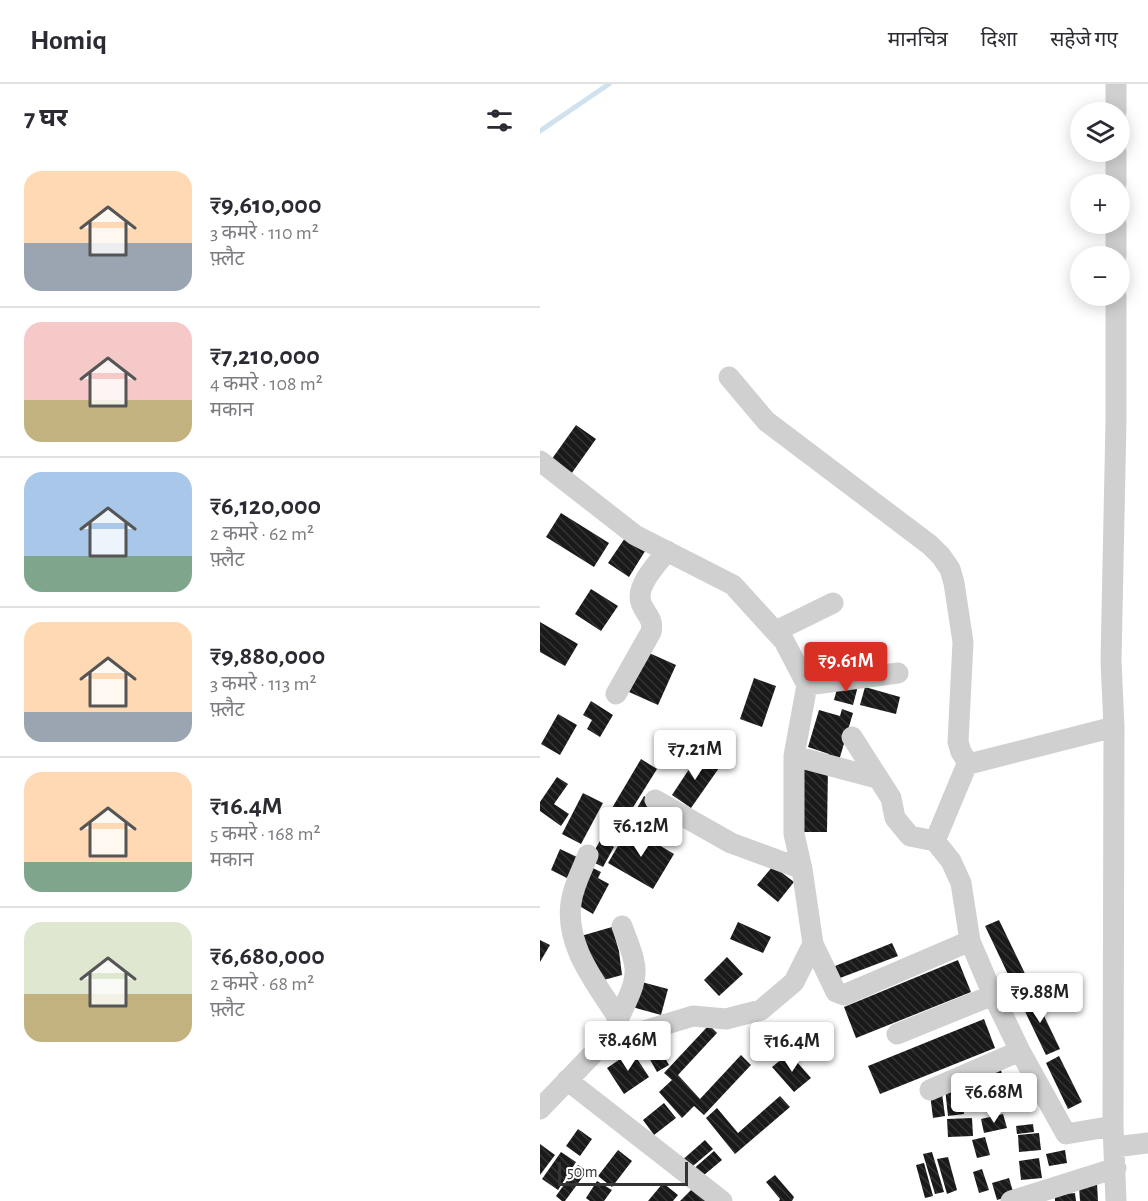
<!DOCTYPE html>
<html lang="hi">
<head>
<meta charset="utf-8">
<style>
  body { margin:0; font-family:"Alegreya Sans","Noto Sans Devanagari",sans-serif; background:#f7f7f7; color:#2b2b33; height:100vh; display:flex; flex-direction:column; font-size:22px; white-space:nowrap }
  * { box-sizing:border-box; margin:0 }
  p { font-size:20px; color:#7c7c81 }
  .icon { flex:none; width:33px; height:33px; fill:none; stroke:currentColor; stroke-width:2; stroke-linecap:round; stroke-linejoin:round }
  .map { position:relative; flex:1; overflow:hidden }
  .details { display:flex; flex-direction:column; background:#fff; width:540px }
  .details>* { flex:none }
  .controls { position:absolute; left:530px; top:18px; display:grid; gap:12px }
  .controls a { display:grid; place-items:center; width:60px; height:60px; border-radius:50%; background:#fff; box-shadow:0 3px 15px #0003; font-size:30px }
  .scale { position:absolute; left:18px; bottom:15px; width:130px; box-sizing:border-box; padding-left:6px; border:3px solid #333; border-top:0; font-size:16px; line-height:21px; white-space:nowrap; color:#333; -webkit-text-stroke:4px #fff; paint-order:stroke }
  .price { position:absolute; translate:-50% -51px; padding:0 14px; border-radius:6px; background:#fff; color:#222; font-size:20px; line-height:39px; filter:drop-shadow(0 2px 3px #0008) }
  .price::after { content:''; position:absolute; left:50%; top:36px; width:18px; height:14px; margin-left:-9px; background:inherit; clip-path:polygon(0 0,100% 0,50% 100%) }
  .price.active { background:#d93025; color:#fff }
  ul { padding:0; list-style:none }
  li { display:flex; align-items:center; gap:18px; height:150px; padding:0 24px }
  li+li { border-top:2px solid #e1e1e2 }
  li span { display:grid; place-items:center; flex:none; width:168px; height:120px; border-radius:18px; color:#555 }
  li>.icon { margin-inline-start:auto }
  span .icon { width:72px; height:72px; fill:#fffc; stroke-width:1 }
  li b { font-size:26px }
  h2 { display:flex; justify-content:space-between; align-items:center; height:72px; padding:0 24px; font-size:26px }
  header { display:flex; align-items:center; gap:36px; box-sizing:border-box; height:84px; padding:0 30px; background:#fff; border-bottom:2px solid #e1e1e2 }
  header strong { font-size:28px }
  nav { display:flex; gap:33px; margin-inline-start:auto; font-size:21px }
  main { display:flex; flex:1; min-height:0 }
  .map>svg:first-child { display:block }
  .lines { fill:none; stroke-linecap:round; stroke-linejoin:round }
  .stream { stroke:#cfe2ee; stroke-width:5 }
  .building { fill:url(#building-back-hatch) }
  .street { stroke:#d0d0d0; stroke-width:21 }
</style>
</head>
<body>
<header>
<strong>Homiq</strong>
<nav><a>मानचित्र</a><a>दिशा</a><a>सहेजे गए</a></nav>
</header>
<main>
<section class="details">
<h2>7 घर<svg class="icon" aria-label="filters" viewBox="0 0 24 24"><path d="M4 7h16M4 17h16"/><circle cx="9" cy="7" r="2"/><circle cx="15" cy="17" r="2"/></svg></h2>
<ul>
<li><span style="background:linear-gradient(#ffd9b3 60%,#9aa5b1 0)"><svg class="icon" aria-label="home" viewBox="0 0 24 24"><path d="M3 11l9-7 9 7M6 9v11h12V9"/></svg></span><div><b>₹9,610,000</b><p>3 कमरे · 110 m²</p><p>फ़्लैट</p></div></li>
<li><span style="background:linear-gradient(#f6c9c9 65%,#c2b280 0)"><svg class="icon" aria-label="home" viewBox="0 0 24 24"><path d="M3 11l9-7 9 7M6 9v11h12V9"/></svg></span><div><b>₹7,210,000</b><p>4 कमरे · 108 m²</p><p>मकान</p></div></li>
<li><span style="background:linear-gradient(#a9c7e8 70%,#7fa58c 0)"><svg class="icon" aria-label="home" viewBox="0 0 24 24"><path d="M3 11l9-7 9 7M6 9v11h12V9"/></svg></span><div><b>₹6,120,000</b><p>2 कमरे · 62 m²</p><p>फ़्लैट</p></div></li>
<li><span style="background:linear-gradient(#ffd9b3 75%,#9aa5b1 0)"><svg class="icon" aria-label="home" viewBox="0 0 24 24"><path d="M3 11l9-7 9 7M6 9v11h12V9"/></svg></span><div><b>₹9,880,000</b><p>3 कमरे · 113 m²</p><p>फ़्लैट</p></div></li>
<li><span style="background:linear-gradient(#ffd9b3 75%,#7fa58c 0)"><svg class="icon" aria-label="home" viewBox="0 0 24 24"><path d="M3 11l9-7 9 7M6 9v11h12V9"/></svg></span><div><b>₹16.4M</b><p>5 कमरे · 168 m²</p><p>मकान</p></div></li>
<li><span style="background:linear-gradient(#dfe7d0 60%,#c2b280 0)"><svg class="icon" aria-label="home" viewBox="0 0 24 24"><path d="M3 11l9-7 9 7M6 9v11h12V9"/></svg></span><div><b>₹6,680,000</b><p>2 कमरे · 68 m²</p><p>फ़्लैट</p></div></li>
</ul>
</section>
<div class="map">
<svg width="608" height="1117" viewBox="0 0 608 1117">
  <defs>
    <pattern id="building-back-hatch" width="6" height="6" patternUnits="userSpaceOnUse" patternTransform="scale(1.5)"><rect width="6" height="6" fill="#1a1a1a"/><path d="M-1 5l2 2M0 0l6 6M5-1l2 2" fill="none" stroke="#333"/></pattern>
  </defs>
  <rect width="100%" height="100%" fill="#fff"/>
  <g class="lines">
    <!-- stream -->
    <path class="stream" d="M0,47L69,0"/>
  </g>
  <!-- building -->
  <path class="building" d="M36,341L56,355L29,393L9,379Z
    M21,429L69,459L54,483L6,453Z
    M87,451L107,464L89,493L68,479Z
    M51,505L78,522L61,547L35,530Z
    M0,538L38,560L25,582L0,568Z
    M107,568L136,581L118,621L89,608Z
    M214,594L236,602L222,643L200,635Z
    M299,597L318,602L313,621L294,616Z
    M325,603L360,613L356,630L320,621Z
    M51,617L73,631L60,653L47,645L52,636L43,631Z
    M302,625L313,629L298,680L287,676L289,670L268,663L279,626L300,632Z
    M18,630L37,641L20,671L1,660Z
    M159,670L179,684L151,724L132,711Z
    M101,675L117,685L87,733L72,724Z
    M264,682H288L287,748H264Z
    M17,693L28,700L14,720L29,730L21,742L0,727V718Z
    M43,709L63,719L41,760L22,750Z
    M104,712L138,731L126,752L92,733Z
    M89,743L134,770L113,805L68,779Z
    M61,755L74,763L63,783L49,776Z
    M20,765L37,773L27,794L11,786Z
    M49,782L61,788L58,794L69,800L53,830L36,820Z
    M233,782L254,798L238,818L217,801Z
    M459,836L490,900L476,907L445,842Z
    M198,838L231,853L223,869L190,855Z
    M72,843L79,867L82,891L60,897L34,854Z
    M0,856L10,861L0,878Z
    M352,859L358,872L300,894L295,882Z
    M187,873L203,890L179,912L164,896Z
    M418,876L431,908L316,954L304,923Z
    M98,897L128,905L121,931L92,923Z
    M493,909L520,965L506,971L479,915Z
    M444,935L455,964L340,1010L328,982Z
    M169,941L177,949L138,991L160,1015L201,971L211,981L164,1031L154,1022L142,1034L119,1008L132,996L124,989Z
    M111,949L129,981L117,988L99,956Z
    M92,967L109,993L84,1010L67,984Z
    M249,969L271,994L254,1008L232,983Z
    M519,972L542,1018L528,1025L506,979Z
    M461,986L464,1000L453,1002L450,988Z
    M440,991L445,1008L430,1012L425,995Z
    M485,997L488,1011L457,1017L454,1003Z
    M421,1002L424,1030L408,1032L405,1004Z
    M402,1009L405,1032L393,1034L390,1010Z
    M240,1012L250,1023L195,1070L166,1034L177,1024L198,1049Z
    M124,1019L136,1034L114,1051L103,1036Z
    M463,1030L467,1044L444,1049L441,1035Z
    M432,1034L433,1052L408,1053L407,1035Z
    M493,1040L494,1048L477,1050L476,1042Z
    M38,1045L52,1055L40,1072L26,1062Z
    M499,1049L501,1066L479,1068L478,1051Z
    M445,1053L450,1071L437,1074L432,1056Z
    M165,1056L173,1065L147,1087L140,1078Z
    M0,1060L15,1071L0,1091Z
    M78,1066L92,1077L72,1103L58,1092Z
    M525,1066L527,1079L509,1082L506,1070Z
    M174,1067L182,1076L158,1096L151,1087Z
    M21,1068L36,1078L18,1106L2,1095Z
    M392,1068L404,1108L395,1110L383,1070Z
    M408,1073L417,1106L407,1110L397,1075Z
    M499,1074L502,1094L481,1096L479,1077Z
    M384,1079L393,1112L385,1114L376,1081Z
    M38,1081L47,1087L25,1117H22L16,1112Z
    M442,1085L449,1106L439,1109L433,1088Z
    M235,1091L254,1113L252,1117H239L240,1115L226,1098Z
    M469,1094L474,1111L457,1116L452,1099Z
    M57,1097L72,1106L64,1117H50L46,1114Z
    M123,1099L138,1111L133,1117H108Z
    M557,1100L558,1117H540L539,1102Z
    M155,1102L170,1117H140Z
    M535,1109L536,1117H515V1111Z"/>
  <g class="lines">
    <!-- street -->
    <path class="street" d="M576,0V28
      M576,68V100
      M576,140V172
      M189,293L226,337L390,461L401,472L410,485L414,499L423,558L418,658L421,668L429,680
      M0,377L95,451L193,501L244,557L267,601L254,672V750L262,785L273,860L254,898L221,926L186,935L153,932L94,950L74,948L0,1025
      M236,547L293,519
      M267,601L358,589
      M76,610L111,548C115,532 100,527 100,513C100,497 118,479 127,467
      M312,653L351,714L355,734L370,752L395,757L411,777L421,799L430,857L453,911L480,967L526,1050L573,1042
      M254,672L337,694
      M115,716L191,759L262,785
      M395,757L425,685L429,680L574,643
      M48,771C42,786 33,802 31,819C25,863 57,900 78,934
      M273,860L296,908L304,911L430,857
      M75,945C81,923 100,901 94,878C92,866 86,854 82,842
      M357,950L453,911
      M27,996L182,1117
      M390,1006L480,967
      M575,1063L608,1059
      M471,1117L576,1084
      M576,1117L573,1042L574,643L571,577L576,337V212"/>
  </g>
</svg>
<div class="controls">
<a><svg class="icon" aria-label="layers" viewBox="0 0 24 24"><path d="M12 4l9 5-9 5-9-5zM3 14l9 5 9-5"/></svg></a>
<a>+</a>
<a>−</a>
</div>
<div class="scale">50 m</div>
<b class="price active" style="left:306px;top:609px">₹9.61M</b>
<b class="price" style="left:155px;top:697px">₹7.21M</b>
<b class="price" style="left:101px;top:774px">₹6.12M</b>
<b class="price" style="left:500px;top:940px">₹9.88M</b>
<b class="price" style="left:88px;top:988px">₹8.46M</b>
<b class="price" style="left:252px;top:989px">₹16.4M</b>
<b class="price" style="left:454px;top:1040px">₹6.68M</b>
</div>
</main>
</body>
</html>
